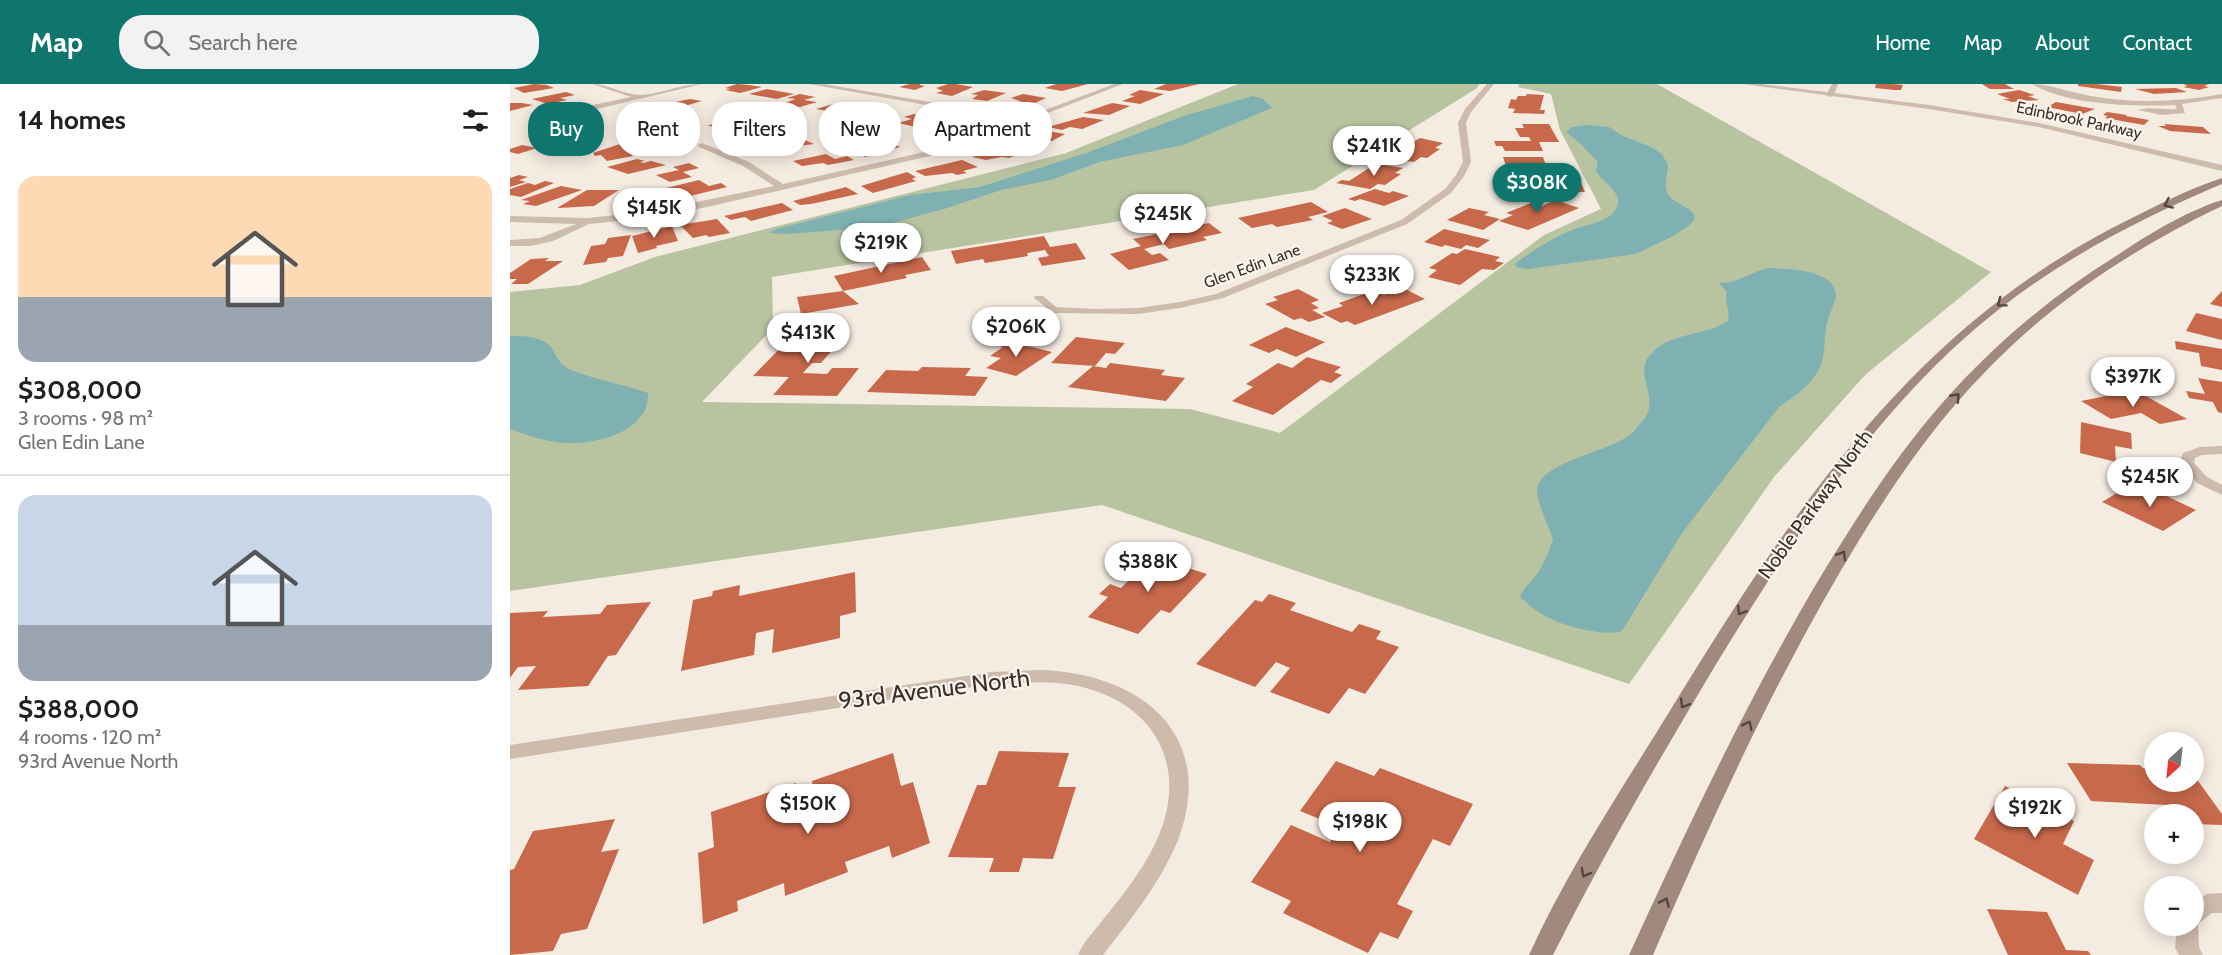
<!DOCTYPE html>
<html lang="en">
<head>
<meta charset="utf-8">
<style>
  body { margin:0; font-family:Cabin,sans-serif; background:#f2f2f2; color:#202124; height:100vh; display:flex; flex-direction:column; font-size:22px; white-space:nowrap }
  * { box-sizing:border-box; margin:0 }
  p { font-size:20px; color:#757577 }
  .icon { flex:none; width:33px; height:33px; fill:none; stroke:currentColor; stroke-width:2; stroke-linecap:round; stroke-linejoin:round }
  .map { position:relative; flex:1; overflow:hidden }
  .details { display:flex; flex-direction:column; background:#fff; width:510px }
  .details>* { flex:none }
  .banner { position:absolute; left:18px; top:18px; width:570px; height:54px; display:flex; gap:12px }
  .needle { width:39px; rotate:207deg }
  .controls { position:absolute; left:1634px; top:648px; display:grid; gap:12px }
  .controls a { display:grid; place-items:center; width:60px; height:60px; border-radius:50%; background:#fff; box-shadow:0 3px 15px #0003; font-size:30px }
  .price { position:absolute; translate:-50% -51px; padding:0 14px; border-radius:21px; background:#fff; color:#222; font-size:20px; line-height:39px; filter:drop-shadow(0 2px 3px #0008) }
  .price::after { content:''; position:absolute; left:50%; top:36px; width:18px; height:14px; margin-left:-9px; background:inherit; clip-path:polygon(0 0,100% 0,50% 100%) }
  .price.on { background:#0f766e; color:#fff }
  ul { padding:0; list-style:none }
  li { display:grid; align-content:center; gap:12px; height:318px; padding:0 18px }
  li+li { border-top:2px solid #e0e0e0 }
  li span { display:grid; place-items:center; height:186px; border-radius:18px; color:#555 }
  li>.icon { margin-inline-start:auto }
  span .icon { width:108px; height:108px; fill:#fffc; stroke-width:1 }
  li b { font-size:26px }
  h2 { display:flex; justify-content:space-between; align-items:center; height:72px; padding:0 18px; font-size:26px }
  .chip { padding:0 21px; border-radius:24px; background:#fff; box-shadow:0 3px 15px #0003; font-size:21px; line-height:54px }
  .chip.on { background:#0f766e; color:#fff }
  header { display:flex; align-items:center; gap:36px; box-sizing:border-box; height:84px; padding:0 30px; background:#0f766e; color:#fff }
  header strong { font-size:28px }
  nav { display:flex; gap:33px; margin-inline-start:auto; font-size:21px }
  .search { width:420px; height:54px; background:#f2f2f2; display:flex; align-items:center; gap:15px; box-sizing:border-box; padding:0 21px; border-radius:24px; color:#757577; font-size:22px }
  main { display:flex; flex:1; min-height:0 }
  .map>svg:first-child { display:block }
  .green { fill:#b8c4a0 }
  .water { fill:#7fb0b2 }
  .building { fill:#c8694b }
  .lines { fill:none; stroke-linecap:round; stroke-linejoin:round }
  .minor { fill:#cdbbac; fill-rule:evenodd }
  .tertiary { fill:#cdbbac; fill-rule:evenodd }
  .secondary { fill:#a18a7d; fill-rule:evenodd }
  .oneway { stroke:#544640 }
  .labels { text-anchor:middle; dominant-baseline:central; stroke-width:4.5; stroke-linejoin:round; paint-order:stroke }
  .far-street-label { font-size:16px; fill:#3b302b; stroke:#fbf5ee }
  .street-label { font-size:20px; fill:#3b302b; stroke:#fbf5ee }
  .near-street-label { font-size:24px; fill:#3b302b; stroke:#fbf5ee }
</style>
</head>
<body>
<header>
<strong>Map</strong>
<div class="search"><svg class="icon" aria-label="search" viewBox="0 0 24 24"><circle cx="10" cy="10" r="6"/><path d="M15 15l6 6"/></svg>Search here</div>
<nav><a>Home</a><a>Map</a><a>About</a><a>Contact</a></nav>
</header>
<main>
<section class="details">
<h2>14 homes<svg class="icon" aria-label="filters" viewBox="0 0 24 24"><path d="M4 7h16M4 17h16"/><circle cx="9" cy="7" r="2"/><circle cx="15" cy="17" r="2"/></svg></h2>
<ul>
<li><span style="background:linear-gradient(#ffd9b3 65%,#9aa5b1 0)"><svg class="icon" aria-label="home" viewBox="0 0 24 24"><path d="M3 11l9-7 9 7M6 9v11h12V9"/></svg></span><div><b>$308,000</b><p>3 rooms · 98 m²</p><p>Glen Edin Lane</p></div></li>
<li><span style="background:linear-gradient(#c9d6e8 70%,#9aa5b1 0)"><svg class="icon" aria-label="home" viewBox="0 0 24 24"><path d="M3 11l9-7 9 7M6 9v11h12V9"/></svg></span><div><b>$388,000</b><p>4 rooms · 120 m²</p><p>93rd Avenue North</p></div></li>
</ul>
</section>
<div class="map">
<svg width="1712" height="871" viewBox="0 0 1712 871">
  <rect width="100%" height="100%" fill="#f4ebe1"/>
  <!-- green -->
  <path class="green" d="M728,0H969L967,4L804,106L262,193L263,244L192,318L680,325L770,349L1034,151L1091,125L1050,46L1041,10L1008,3L1009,0H1147L1481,188L1355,291L1264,393L1119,600L592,421L0,507V208L70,201L145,173L556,69Z"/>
  <!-- water -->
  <path class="water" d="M743,12L753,15L762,24L673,61L589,78L541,96L491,106L434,125L367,143L277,150L259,149L266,145L400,111L470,103L576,69L674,32Z
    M1078,41L1099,43L1111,51L1143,64L1152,70L1158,81C1158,90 1153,101 1158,110C1164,121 1185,123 1185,135L1181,140L1163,152L1126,170L1018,185L1006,183L1005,180C1023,166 1044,153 1065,145C1076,141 1090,139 1100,132C1104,128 1109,122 1108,116C1106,104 1092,97 1086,87L1088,78L1071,60L1056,48L1062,43Z
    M1258,184C1276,185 1308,185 1321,199C1324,203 1326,208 1326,212C1324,221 1319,230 1317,239C1313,256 1317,273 1307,289C1297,304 1284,313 1269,323L1172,449L1112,547C1091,553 1047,541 1029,528C1022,524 1016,518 1010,513C1014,504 1018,501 1024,494C1033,483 1039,468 1043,455C1040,447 1026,414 1027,408C1027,376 1104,369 1124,347C1129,341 1137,334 1139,325C1143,303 1122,284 1146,265C1165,249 1196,251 1218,237C1221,226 1213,218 1217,208L1209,199C1228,200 1240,188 1258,184Z
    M0,252C14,252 35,252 43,266C48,275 50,281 61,286C86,296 113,300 138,309C140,348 85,361 55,359C36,358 17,351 0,345Z"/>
  <!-- building -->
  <path class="building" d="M24,0L37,1L44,4L14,9L4,4Z
    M227,0L239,1L252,3L230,9L215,6L221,5L215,4Z
    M400,0H411L409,1L415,2L405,6L389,3Z
    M438,0H446L463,3L442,12L426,9L433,7L426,4Z
    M546,0H578L552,7L535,4Z
    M656,0H689L660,7L644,5Z
    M1366,0H1382L1393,1L1391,6H1384L1365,4Z
    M1472,0H1495L1504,5H1480Z
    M1568,0H1586L1612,3L1611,8L1568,2Z
    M1674,0H1699L1694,2L1699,3L1689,6L1673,3L1677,2Z
    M1666,4L1677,8L1644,10L1625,5Z
    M257,5L284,10L267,15L239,10Z
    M474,6L496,9L477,17L462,15L468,11L461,10Z
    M630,6L654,10L630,20L612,17L625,12L619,11Z
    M1509,6L1525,11L1518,12L1529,16L1502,18L1493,15H1500L1487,10Z
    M56,8L65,11L50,14L57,16L38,20L22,15Z
    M290,10L305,13L294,16L307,18L290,23L271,20L286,15L277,14Z
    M513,10L536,14L514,24L502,21L512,18L501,14Z
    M1017,10L1034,11L1030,26H1035L1034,30L1003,29L1005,25L998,24L1001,15L1006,16L1008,12H1016Z
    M180,15L192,17L171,23L163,21L150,25L140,23Z
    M1546,18L1585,25L1572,30L1537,23Z
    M0,19H12L23,21L0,27Z
    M602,19L620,22L599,31L573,29Z
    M323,20L336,23L346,20L361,22L329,29L306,25Z
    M366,23L382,26L374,29L388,31L372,36L350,32L363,28L355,27Z
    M1597,28L1617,31L1616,32L1639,36L1634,41L1595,34L1598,32L1593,31Z
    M404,30L416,32L408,35L422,38L406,43L388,39L402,35L394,33Z
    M239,31L247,32L239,35L255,37L238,44L197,42L208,38L217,40Z
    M573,33L594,36L572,45L560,43L552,46L538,43Z
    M436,35L453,38L444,42L458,44L441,51L419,47L434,41L425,40Z
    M179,39L185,43L164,48L168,51L146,55L139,51L152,49L147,46Z
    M77,40L92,42L58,55L49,53L35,58L22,55Z
    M274,40L292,46L267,53L258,50L263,48L254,45Z
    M1012,40H1039L1049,58H1029L1033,67H995L992,62H986L984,57H1021L1019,53H1010L1005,44H1014Z
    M1654,40L1693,43L1701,50L1660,47L1648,42H1656Z
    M537,47L555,50L542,57L533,56L515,60L502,57Z
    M290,54L304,60L260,66L252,63Z
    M910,54L933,59L925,64L930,65L917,74L911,73L904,78L871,73L875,70L881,71Z
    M122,56L138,58L117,66L123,72L97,77L91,71L85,72L83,69Z
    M380,58L390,63L355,73L347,69L356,67L351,64Z
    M12,61L27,64L8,70L0,68V65Z
    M499,62L519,66L499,74L492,73L476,76L462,73Z
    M316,70L325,75L337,72L344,76L318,81L313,79L292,82L283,77Z
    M993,73H1033L1036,81L1064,83L1075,108H1043L1040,100H1031L1026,88H1036L1034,83L997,85Z
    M127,75L135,77L130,78L133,79L141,77L156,81L118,90L97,83Z
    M452,76L468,83L453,87L457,89L447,91L442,89L415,92L405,87Z
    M179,79L189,84L173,88L182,93L160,98L146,91L169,86L163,83Z
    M862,79L893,84L885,89L891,90L875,101L868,100L860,105L826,99L832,96L839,97L862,82L857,81Z
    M397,88L406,93L402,95L406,97L363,109L351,102Z
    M9,91L18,93L9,96L16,98L0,103V94Z
    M189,96L199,102L211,99L217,103L172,114L161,107L153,109L148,106Z
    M35,97L44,99L11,113L0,111V105L18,99L25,101Z
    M51,102L72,106L26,122L13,120L20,117L11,116Z
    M336,103L348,110L301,120L290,121L283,117Z
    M865,105L879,109L883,107L899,112L874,122L850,115L845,117L838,115Z
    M77,106H109L84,122L47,124Z
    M1045,116L1069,124L1018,146L989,137L1003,131L996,129L1021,119L1032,122Z
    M801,118L818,128L798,133L803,136L767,143L762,140L742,144L728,134Z
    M272,119L283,126L241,137L235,133L221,136L214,132Z
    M835,124L862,135L832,145L817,139L823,137L812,132Z
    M959,124L979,128L974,131L990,135L973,146L937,136Z
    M207,135L220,149L199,153L196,151L183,154L170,141Z
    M699,139L712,149L693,153L697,156L659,165L654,160L634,165L642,171L650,169L659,176L619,186L600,170L631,162L623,155Z
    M162,142L168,157L146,162L147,164L128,169L122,152Z
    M934,145L980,156L968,164L956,161L951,165L935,161L932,163L914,158Z
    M121,151L113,172L98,174L96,178L73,181L81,162L95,160L98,154Z
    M534,152L540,163L566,159L576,175L532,182L528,174L539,172L535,166L517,169L518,172L475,179L473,175L446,180L441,167Z
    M955,165L990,173L985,177L994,179L984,186L972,185L950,201L918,193L927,186L919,184L942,169L947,170Z
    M412,173L421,186L395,191L397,194L333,207L324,192Z
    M39,174L35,177H53L18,200H1L7,195H0V189L21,175Z
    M893,204L915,215L845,241L837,237L831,239L812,229L833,222L829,219L865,206L874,211Z
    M788,205L809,216L801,219L809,224L802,226L815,233L799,238L791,234L784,236L755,220L768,216L763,213Z
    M333,207L349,220L291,230L287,213Z
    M1712,207V223L1700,220Z
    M1686,229L1712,235V256L1676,247Z
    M292,242H333L322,255H332L311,279H302L293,289L317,290L322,284H349L327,312L263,311L279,293L243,292Z
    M776,243L815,258L786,273L767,265L759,269L739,261Z
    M566,253L615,259L605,270L596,269L585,282L541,279Z
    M493,256L542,268L506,292L476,284L491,274L480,272L493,263L485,261Z
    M1665,257L1712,265V286L1691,282L1689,269L1666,265Z
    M797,273L831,283L824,288L832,291L821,299L811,296L763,331L722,317L743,303L736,300L768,279L782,284Z
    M600,279L655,286L651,291L675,294L656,317L558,303L583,282L596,284Z
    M412,283L461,284L455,292L478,293L465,312L357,308L376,286L408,287Z
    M1688,294L1712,298V329L1708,328L1703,318L1679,314L1676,307L1695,310Z
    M1612,309L1619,313L1634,311L1677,335L1650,340L1631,329L1601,335L1571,317Z
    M1571,338L1621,349L1622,365L1605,362L1606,378L1570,369Z
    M1615,404L1640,415L1650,409L1686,426L1653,447L1592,418Z
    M648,468L680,478L675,483L697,490L660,529L651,526L628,550L578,533L598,513L589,510L600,500L611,504Z
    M345,488L346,528L330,532V554L262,569L264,545L246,549L244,571L171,587L183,516L202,512L203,507L230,501L229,512Z
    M759,510L786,519L780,526L842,548L849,540L871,547L866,555L889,563L855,610L839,604L819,630L760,608L780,584L766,578L745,603L686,580L745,516L752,518Z
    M141,518L106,571L98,572L78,602L8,606L26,582L8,583L0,594V529L38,527L33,533L90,530L97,521Z
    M489,667L559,669L548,703H566L543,775L513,774L509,788H479L484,774L438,773L467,701H476Z
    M383,669L391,702L403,698L420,759L382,774L379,762L335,778L338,788L275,812L274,799L227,817L228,827L193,840L188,769L204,763L201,728L286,699L292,732L307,727L302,697Z
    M826,677L864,692L870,684L963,720L940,762L923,755L887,820L903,827L888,855L870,848L858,869L773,829L781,817L741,798L781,741L820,758L829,743L790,727Z
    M1557,679L1630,681L1633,684L1644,685V698H1683V690L1712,730V741L1683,740V730H1664L1657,721L1581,717Z
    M1495,702L1564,737L1553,760L1584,776L1568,811L1464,755Z
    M105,735L91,768L109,765L77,845L51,850L43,867L0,871V786L4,785L23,747Z
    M1477,825L1537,828L1556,866L1578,867L1581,871H1498Z"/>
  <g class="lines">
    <!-- minor -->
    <path class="minor" d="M82,0C99,0 116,12 132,11C153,9 171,0 192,0L70,29L35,34L31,32L121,13Z
      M299,0H314L514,34L604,0H613L437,68L197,123L138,134L79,140L43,157L21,162H0V156L30,154L66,140L0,138V132L77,134L138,128L264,102L233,82L189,63L188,61L192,59L239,78L273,100L432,64L505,37Z
      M977,0H984L961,28L956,39L961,78L954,92L941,109L897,140L713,214L670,224L628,230L543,229L524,214L525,212H533L546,223L585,225L628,224L670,218L706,210L891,136L935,105L946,91L953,78L948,39L955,25Z
      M1322,0H1328L1324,11L1320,13L1316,11Z
      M1522,0C1541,0 1561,9 1581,12C1625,20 1668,18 1712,10V14L1672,20L1675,29L1652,31L1628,26C1638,22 1655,26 1667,25L1665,21C1626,23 1555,21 1522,0Z
      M1712,362V370L1692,371L1685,374L1684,379L1697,393L1712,401V411L1687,399L1670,379L1673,369L1690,363Z
      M530,586C630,589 708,650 668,756C651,798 621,835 593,871L568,870C575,856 586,845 595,833C613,811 631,788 644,762C681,688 649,620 568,602C540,596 511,599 482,600L0,675V661L482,588Z
      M1712,809V829H1702L1688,840L1689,863L1693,871H1669L1665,864L1667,842H1683V818L1697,810Z"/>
    <!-- tertiary -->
    <path class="tertiary" d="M1233,0H1252L1419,21L1529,39L1712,81V87L1529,43L1419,25Z
      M580,859L588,863L593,871H569L572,863Z"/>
    <!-- secondary -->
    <path class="secondary" d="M1712,94V100C1634,133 1559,171 1492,223C1370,317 1285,452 1205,582C1148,677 1093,772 1043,871H1019C1058,785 1112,705 1161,625C1283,427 1399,246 1614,138C1646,122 1678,105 1712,94Z
      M1712,116V122C1624,164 1543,217 1475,288C1417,347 1372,417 1330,488C1258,611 1199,741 1143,871H1119C1179,740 1240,610 1314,487C1350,428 1388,369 1434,317C1483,262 1540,213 1603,174C1636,152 1674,128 1712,116Z"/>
  </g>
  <!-- one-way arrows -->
  <defs><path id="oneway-chevron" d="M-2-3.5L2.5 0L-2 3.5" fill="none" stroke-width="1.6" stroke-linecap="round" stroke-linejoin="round" transform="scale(1.5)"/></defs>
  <g class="oneway">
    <use href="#oneway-chevron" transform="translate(1658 120) rotate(156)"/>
    <use href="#oneway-chevron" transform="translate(1491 219) rotate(143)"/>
    <use href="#oneway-chevron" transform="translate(1446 313) rotate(-48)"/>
    <use href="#oneway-chevron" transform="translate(1332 471) rotate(-59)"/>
    <use href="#oneway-chevron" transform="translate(1231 527) rotate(122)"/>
    <use href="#oneway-chevron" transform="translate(1174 620) rotate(121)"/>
    <use href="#oneway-chevron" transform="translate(1238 641) rotate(-64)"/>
    <use href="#oneway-chevron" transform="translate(1075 789) rotate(119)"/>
    <use href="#oneway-chevron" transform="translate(1155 818) rotate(-66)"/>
  </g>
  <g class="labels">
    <!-- far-street labels -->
    <g class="far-street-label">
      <text transform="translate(1569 36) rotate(12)">Edinbrook Parkway</text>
      <text transform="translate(742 182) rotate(-20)">Glen Edin Lane</text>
    </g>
    <!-- street labels -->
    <g class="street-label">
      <text transform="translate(1305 420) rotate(-54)">Noble Parkway North</text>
    </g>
    <!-- near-street labels -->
    <g class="near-street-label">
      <text transform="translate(424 605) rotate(-7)">93rd Avenue North</text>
    </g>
  </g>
</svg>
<div class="controls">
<a><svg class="needle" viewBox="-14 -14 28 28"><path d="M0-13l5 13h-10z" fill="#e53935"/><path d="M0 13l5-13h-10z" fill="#757577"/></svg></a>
<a>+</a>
<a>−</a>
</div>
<b class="price" style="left:864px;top:93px">$241K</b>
<b class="price on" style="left:1027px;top:130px">$308K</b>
<b class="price" style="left:144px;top:155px">$145K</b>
<b class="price" style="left:653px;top:161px">$245K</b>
<b class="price" style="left:371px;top:190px">$219K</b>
<b class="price" style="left:862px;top:222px">$233K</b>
<b class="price" style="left:506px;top:274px">$206K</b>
<b class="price" style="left:298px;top:280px">$413K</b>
<b class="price" style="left:1623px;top:324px">$397K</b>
<b class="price" style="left:1640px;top:424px">$245K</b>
<b class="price" style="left:638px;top:509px">$388K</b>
<b class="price" style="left:298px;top:751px">$150K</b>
<b class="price" style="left:1525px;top:755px">$192K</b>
<b class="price" style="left:850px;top:769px">$198K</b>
<div class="banner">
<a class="chip on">Buy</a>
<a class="chip">Rent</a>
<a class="chip">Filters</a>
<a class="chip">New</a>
<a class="chip">Apartment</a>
</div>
</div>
</main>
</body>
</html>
